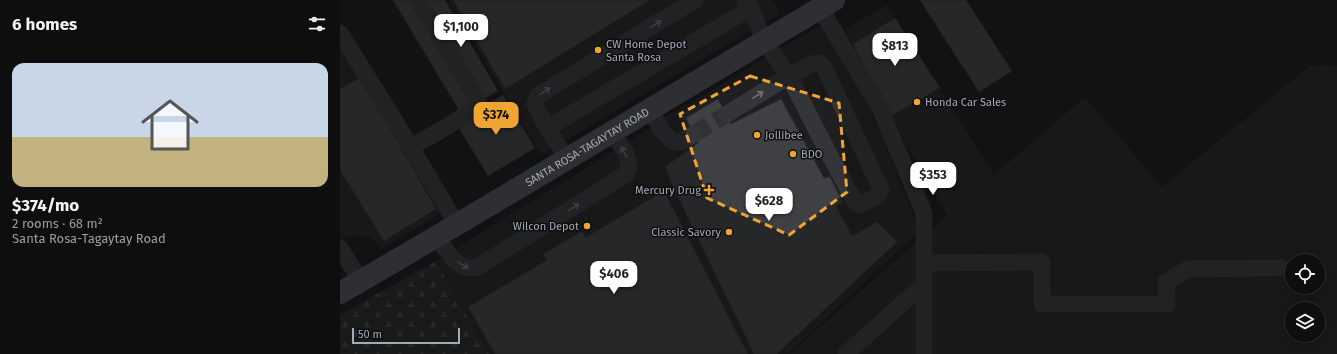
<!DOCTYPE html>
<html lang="en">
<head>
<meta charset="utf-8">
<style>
  body { margin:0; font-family:"Fira Sans",sans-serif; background:#171718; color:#f1f3f6; height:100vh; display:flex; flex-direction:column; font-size:15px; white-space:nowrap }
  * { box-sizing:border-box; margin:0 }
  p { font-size:13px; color:#9b9c9e }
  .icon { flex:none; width:22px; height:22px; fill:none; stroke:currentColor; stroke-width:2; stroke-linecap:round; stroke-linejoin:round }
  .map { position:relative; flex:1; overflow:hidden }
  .side { display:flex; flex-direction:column; background:#0e0e0f; width:340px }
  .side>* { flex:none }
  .buttons { position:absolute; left:945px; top:254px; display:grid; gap:8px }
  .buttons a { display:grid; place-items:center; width:40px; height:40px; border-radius:50%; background:#0e0e0f; box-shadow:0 2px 10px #0003,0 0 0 1px #2e2e2f; font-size:20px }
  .scale { position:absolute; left:12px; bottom:10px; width:108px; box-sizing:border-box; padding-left:4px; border:2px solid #a4aab5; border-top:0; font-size:11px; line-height:14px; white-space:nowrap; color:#a4aab5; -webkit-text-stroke:3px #0e0e0f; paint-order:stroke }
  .price { position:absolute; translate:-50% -34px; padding:0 9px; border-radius:8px; background:#fff; color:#222; font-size:13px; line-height:26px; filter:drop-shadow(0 1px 2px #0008) }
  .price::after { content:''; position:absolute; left:50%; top:24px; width:12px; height:9px; margin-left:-6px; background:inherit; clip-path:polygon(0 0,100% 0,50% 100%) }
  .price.on { background:#eea531; color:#111 }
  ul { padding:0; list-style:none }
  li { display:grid; align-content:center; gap:8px; height:212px; padding:0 12px }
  li span { display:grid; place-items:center; height:124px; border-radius:12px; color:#555 }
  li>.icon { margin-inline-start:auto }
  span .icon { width:72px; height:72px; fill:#fffc; stroke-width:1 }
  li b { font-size:17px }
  h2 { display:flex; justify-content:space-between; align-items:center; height:48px; padding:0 12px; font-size:17px }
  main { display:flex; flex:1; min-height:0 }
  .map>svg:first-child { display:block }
  .built { fill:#1f1f21; fill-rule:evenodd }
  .forest { fill:url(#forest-firs) }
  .building { fill:#3f4044; stroke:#2d2d30 }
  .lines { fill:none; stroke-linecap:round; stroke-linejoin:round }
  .minor-tunnel { stroke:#303134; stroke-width:17; stroke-dasharray:17 8; stroke-linecap:butt }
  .minor { stroke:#343539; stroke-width:17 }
  .major { stroke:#505258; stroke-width:22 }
  .oneway { stroke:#72757d }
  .marked { fill:none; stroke:#eea531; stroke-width:3; stroke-dasharray:8 5; stroke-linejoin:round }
  .poi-dot { fill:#eea531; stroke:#0e0e0f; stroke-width:1.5 }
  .labels { text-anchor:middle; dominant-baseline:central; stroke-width:3; stroke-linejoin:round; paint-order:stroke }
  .poi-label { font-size:11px; fill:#a4aab5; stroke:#0e0e0f; text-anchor:start }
  .street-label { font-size:11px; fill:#a4aab5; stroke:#0e0e0f }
</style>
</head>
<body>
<main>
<section class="side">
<h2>6 homes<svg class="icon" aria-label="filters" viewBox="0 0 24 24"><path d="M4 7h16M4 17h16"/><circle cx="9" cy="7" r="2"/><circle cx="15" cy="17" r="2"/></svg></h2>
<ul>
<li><span style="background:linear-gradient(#c9d6e8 60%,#c2b280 0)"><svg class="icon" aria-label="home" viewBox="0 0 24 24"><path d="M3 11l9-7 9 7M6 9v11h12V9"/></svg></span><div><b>$374/mo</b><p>2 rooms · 68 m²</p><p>Santa Rosa-Tagaytay Road</p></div></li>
</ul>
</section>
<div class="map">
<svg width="997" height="354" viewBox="0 0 997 354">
  <defs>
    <pattern id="forest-firs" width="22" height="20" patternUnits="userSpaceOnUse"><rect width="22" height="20" fill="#1f2720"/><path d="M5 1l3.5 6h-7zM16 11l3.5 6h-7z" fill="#3d443e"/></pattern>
  </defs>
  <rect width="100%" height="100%" fill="#131314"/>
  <!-- built -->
  <path class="built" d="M108,0H432L440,13L201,155Z
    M547,5L654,175L745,97L822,187L971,65L997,66V354H449L607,215L572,155L505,29ZM952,261H978V287H952ZM952,309H978V335H952Z
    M488,20L542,135L579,231L448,354H149L96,261L296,137L332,113L366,94Z
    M0,48L21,75L101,213L41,249L32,238L15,235L0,240Z"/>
  <!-- forest -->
  <path class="forest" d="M96,261L149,354H0V315Z"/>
  <!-- building -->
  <path class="building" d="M53,0H73L135,103L120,112Z
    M82,0H105L158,91L141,100Z
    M113,0H310L165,89Z
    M580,0H626L672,71L639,92Z
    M555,18L600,88L551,116L513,44Z
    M21,77L96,209L44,241L0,170V89Z
    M163,95L195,148L148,176L116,123Z
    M378,99L391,124L441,99L484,178L490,177L503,203L496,206L512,236L537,222L557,242L437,354H414L334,189L325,167L358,143L346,118Z
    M324,191L408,354H155L128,307L207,260L203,254L242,231L246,237Z"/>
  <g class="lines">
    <!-- minor-tunnel -->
    <path class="minor-tunnel" d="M354,134L387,114"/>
    <!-- minor -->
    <path class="minor" d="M480,8L539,106L584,213V284L506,354
      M0,33L71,147L117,225
      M309,109C315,118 327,145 340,142C344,141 349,136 354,134
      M387,114L449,76L472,64L479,63L483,65L539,185L541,190C538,196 526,203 519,205L515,202L490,156L449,76L424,41L411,8L405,0
      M207,128L411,8
      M71,147L108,126L134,109L138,105V101L78,0
      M227,159L207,128L195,104L197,97L202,93L355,0
      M97,237C107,251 116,270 136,268L286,174C295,161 279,143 272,132
      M0,248L21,281
      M584,263L702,262V304H827L826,282L848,269L941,268
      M584,354V284"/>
    <!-- major -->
    <path class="major" id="s1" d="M0,293C166,197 329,97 494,0"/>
  </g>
  <!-- one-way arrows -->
  <defs><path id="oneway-shaft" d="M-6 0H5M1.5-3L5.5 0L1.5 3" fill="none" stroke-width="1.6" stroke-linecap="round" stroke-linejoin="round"/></defs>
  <g class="oneway">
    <use href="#oneway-shaft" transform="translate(316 24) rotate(-31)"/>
    <use href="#oneway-shaft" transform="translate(205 91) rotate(-34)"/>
    <use href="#oneway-shaft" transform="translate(418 95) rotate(-32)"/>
    <use href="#oneway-shaft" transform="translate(284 152) rotate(-118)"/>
    <use href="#oneway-shaft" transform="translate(234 207) rotate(-32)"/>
    <use href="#oneway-shaft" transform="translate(123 265) rotate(29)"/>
  </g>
  <!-- marked area -->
  <path d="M0 0H997V354H0ZM410,76L499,103L507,192L449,235L367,198L340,114Z" fill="#131314" fill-opacity=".55" fill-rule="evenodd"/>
  <path class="marked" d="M410,76L499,103L507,192L449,235L367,198L340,114Z"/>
  <!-- markers -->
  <g class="poi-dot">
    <circle cx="258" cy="50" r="4"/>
    <circle cx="577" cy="102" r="4"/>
    <circle cx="417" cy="135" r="4"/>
    <circle cx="453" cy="154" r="4"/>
    <path d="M367 184h4v4h4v4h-4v4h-4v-4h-4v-4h4z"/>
    <circle cx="247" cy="226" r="4"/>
    <circle cx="389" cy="232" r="4"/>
  </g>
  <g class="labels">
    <!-- poi labels -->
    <g class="poi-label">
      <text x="266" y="44">CW Home Depot<tspan x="266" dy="13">Santa Rosa</tspan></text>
      <text x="585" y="102">Honda Car Sales</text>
      <text x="425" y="135">Jollibee</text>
      <text x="461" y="154">BDO</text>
      <text x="361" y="190" text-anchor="end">Mercury Drug</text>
      <text x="239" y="226" text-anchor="end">Wilcon Depot</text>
      <text x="381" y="232" text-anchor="end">Classic Savory</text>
    </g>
    <!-- street labels -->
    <g class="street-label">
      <text stroke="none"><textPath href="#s1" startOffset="287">SANTA ROSA-TAGAYTAY ROAD</textPath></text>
    </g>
  </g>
</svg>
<div class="buttons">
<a><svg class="icon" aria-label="locate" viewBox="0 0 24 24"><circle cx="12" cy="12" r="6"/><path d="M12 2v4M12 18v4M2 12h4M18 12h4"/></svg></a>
<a><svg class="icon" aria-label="layers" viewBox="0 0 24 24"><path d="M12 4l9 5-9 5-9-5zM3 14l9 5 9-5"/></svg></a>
</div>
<div class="scale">50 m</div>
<b class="price" style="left:121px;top:48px">$1,100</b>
<b class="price" style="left:555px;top:67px">$813</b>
<b class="price on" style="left:156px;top:136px">$374</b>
<b class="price" style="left:593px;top:196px">$353</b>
<b class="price" style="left:429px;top:222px">$628</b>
<b class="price" style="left:274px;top:295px">$406</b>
</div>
</main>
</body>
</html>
